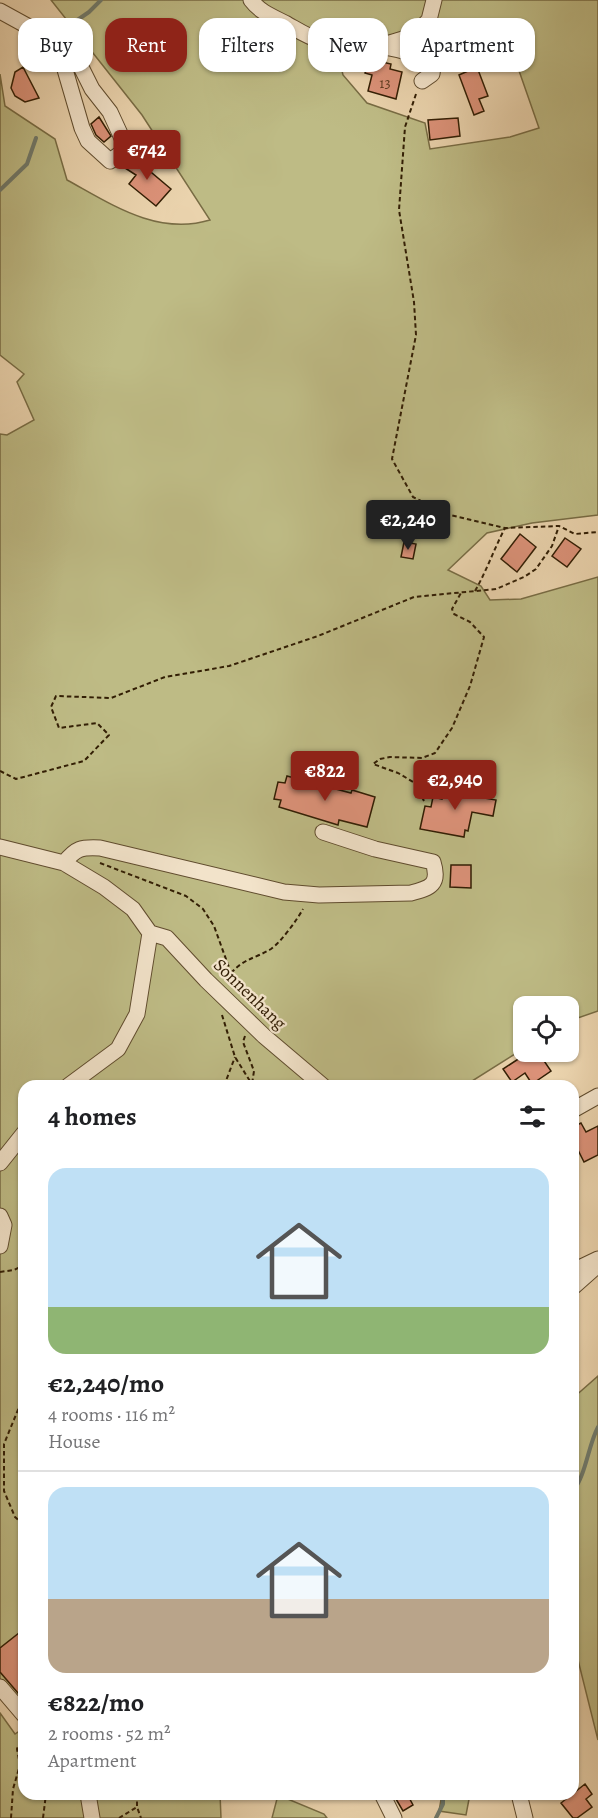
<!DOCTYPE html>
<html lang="en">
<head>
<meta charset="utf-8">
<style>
  body { margin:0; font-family:Alegreya,serif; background:#f2f2f2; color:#202124; height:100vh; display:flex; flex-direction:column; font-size:22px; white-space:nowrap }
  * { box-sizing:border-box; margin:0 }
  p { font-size:20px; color:#757577 }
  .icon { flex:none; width:33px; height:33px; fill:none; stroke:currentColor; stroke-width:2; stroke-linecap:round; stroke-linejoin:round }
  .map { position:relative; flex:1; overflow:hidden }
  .panel { position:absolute; left:18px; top:1080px; width:561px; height:720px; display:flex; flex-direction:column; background:#fff; border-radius:18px; box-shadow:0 2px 4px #0004 }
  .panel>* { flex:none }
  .hud { position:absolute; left:18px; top:18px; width:562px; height:54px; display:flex; gap:12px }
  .controls { position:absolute; left:513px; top:996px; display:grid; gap:12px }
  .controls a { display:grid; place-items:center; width:66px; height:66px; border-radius:12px; background:#fff; box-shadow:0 2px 4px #0004; font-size:30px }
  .price { position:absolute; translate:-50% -51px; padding:0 14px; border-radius:6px; background:#8f2418; color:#fff; font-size:20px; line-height:39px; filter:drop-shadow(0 2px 3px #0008) }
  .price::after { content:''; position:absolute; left:50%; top:36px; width:18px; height:14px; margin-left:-9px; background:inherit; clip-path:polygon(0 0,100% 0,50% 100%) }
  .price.active { background:#222; color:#fff }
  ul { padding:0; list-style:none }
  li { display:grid; align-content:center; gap:12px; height:318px; padding:0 30px }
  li+li { border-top:2px solid #e0e0e0 }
  li span { display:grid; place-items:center; height:186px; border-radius:18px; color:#555 }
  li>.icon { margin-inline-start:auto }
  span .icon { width:108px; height:108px; fill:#fffc; stroke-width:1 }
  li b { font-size:26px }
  h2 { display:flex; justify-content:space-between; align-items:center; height:72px; padding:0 30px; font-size:26px }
  .pill { padding:0 21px; border-radius:18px; background:#fff; box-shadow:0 2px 4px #0004; font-size:21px; line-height:54px }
  .pill.active { background:#8f2418; color:#fff }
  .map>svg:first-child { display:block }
  .green { fill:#bebb85; stroke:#786c44; stroke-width:1.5; fill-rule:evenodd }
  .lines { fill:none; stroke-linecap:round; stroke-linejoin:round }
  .stream { stroke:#707a6c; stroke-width:4 }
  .building { fill:#dc9279; stroke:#321e04; stroke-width:1.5 }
  .minor-casing { stroke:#604c2e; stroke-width:17 }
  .path { stroke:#321e04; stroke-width:2; stroke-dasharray:4.5 3; stroke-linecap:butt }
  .minor { stroke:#f2e3ca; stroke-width:15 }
  .labels { text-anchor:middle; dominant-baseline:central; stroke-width:4.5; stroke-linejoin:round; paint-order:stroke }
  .number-label { font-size:15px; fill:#5c3b21 }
  .street-label { font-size:18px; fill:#321e04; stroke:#f2e3ca }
</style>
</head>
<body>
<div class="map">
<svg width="598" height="1818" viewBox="0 0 598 1818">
  <rect width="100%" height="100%" fill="#ebd4ae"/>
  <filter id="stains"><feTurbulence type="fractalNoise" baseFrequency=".00333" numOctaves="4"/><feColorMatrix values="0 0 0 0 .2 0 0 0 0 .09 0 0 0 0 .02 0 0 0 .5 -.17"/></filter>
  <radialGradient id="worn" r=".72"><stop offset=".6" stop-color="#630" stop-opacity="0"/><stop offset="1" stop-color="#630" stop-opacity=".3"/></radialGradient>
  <!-- green -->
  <path class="green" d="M51,0H598V515L532,523L487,533L448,570L481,586L490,600L521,599L598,577V1011L569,1021L568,1006H524L523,1049L472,1081L475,1086H24V1723L0,1696V434L7,435L34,420L17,382L24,374L0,355V74L5,106L55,139L67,180C111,204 157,236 210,220L142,115ZM454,39L490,40L517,65L539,128L510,137L430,149L425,123L367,103L343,75L337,51L394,53L445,59Z
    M598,1376V1740L573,1640V1398Z
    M0,1713L15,1734L24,1728V1794H220L221,1818H0Z
    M442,1794H470L466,1815L439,1811Z
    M278,1795L324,1814L327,1818H272Z"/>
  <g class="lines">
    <!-- stream -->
    <path class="stream" d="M73,23L89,12L101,0
      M0,190L27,164L36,138
      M573,1491C586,1475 588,1446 598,1427
      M436,1818L443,1804V1794"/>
  </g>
  <!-- building -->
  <path class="building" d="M369,59L391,64L390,69L402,72L396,99L368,91L372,75L365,73Z
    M23,67L39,98L25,102L15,96L11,88L15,72Z
    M477,67L488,96L479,99L484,111L474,115L459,75Z
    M99,117L111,136L104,142L96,135L91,124Z
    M458,118L460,136L430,140L428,120Z
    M136,153L148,162L145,167L171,189L156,206L129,184L136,175L125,168Z
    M520,534L536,547L517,572L501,559Z
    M565,538L581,549L567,567L552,556Z
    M404,542L416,544L413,559L401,557Z
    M287,776L351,793L352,790L375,797L367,827L339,820L338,825L279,807L281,800L274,799L278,782L285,783Z
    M445,784L479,790L478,797L496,800L493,816L472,812L468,831L465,830L464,837L420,829L425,806L431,807L433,797L442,799Z
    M451,865H471V888L450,887Z
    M529,1052H538L551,1071L532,1084L525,1073L512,1082L503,1069Z
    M581,1123L586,1132L598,1126V1155L584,1162L573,1140V1127Z
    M24,1629V1700L0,1672V1648Z
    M585,1784L592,1794L586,1799L592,1807L577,1818H573L561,1803Z
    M393,1794H407L413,1805L403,1811Z"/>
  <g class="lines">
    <defs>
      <path id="minor" d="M251,0C260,12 271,16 285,23C296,29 309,38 322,41C356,48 405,41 433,66L432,74L422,81
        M0,11L51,39L70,45L92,89L110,112L127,149L110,161L88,141L82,128L59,49L51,39
        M380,46L413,36L429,20L434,0
        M0,847L64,863L104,887L133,909L150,933L137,1014L118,1049L68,1086
        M64,863C76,848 81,847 100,848L284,892L319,895L411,893C431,888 440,884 433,862L375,849L323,832
        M150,933L167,938L206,980L264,1036L323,1086
        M573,1110L598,1096
        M0,1163L24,1133
        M0,1216L4,1225L0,1246
        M573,1271L598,1259
        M573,1287L598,1265
        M0,1687L24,1715
        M88,1794L92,1818
        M382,1794L394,1818
        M519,1794L525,1818"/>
    </defs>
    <!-- minor casing -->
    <use href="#minor" class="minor-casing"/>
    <!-- path -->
    <path class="path" d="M416,94L405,127L399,210L414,302L416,335L392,459L413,497L450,515L505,528L559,526L575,534L598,532
      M475,591C487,570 494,549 505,528
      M0,771L16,779L84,761L109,735L97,723L59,728L51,707L56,696L111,698L165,677L229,666L318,636L414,597L496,589L524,577L536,569L552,546L559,526
      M424,801L415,783L398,773L373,764L380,759L390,757L422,758L435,753L452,728L470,686L484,637L470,622L454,614L452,609L461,593
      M100,863L186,896L203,909L214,926L231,973L234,987
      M231,973C245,958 254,959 271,949C281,942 297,920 303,909
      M222,1015L235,1057L253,1086
      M245,1036L243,1042L254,1071L252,1084
      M224,1086L235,1057
      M0,1272L14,1270L24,1265
      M24,1395L4,1444V1491L15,1517L24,1525
      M137,1794V1807L141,1818
      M11,1818L13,1789L20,1765L17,1749L24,1732
      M43,1818L46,1794
      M119,1818L137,1807"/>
    <!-- minor -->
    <use href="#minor" class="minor"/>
  </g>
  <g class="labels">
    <!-- number labels -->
    <g class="number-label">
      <text x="385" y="83">13</text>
    </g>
    <!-- street labels -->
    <g class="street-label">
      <text transform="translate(250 994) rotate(44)">Sonnenhang</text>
    </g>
  </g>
  <rect width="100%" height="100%" filter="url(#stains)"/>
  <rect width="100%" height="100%" fill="url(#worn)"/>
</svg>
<div class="controls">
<a><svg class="icon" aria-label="locate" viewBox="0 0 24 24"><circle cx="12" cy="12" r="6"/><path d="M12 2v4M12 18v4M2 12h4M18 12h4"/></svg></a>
</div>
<b class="price" style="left:147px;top:181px">€742</b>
<b class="price active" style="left:408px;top:551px">€2,240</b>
<b class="price" style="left:325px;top:802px">€822</b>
<b class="price" style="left:455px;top:811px">€2,940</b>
<div class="hud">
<a class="pill">Buy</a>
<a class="pill active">Rent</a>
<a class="pill">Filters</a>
<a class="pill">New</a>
<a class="pill">Apartment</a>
</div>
<section class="panel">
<h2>4 homes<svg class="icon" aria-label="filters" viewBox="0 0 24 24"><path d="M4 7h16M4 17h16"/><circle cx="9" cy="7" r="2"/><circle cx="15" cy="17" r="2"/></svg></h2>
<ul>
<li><span style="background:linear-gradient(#bfe0f5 75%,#8fb573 0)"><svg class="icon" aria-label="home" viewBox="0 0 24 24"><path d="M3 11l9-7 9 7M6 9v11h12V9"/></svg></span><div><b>€2,240/mo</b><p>4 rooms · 116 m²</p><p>House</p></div></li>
<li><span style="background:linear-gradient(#bfe0f5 60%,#b9a48a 0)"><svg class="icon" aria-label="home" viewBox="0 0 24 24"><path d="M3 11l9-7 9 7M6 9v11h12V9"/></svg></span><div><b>€822/mo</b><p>2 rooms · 52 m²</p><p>Apartment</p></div></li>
</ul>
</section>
</div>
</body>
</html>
